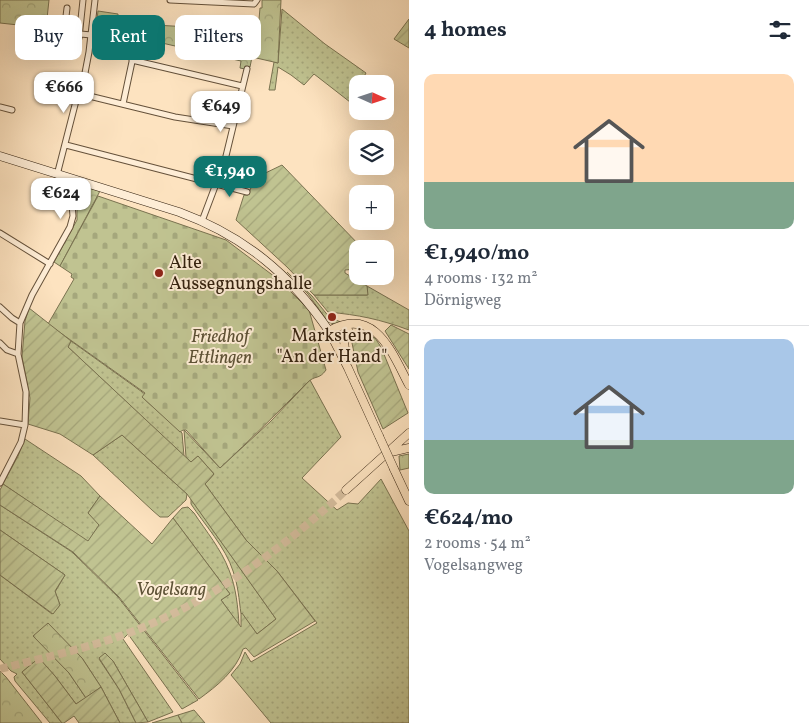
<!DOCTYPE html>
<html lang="en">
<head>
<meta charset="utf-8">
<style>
  body { margin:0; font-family:Vollkorn,serif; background:#f6f6f7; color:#1f2937; height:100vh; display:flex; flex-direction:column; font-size:19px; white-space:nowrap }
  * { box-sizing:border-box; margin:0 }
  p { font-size:16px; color:#747a83 }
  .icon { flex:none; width:28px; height:28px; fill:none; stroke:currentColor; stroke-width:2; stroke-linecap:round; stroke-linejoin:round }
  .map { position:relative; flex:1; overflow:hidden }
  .sheet { display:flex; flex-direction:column; background:#fff; width:400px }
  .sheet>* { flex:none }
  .guide { position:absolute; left:15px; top:15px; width:319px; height:45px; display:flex; gap:10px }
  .needle { width:32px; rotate:93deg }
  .controls { position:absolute; left:349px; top:75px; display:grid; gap:10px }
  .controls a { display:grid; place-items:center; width:45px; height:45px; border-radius:10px; background:#fff; box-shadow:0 5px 20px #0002; font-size:25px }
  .price { position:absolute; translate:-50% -42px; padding:0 11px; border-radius:10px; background:#fff; color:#222; font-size:16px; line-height:32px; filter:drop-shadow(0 1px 2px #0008) }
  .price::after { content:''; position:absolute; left:50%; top:30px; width:15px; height:11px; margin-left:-8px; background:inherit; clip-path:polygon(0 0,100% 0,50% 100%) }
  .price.on { background:#0f766e; color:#fff }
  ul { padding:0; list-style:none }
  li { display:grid; align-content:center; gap:10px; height:265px; padding:0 15px }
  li+li { border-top:1px solid #e0e1e3 }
  li span { display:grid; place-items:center; height:155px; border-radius:10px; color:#555 }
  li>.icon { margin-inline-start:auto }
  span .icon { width:90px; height:90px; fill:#fffc; stroke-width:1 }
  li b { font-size:21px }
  h2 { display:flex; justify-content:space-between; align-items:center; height:60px; padding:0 15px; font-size:21px }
  .tag { padding:0 18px; border-radius:10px; background:#fff; box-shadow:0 5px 20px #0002; font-size:18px; line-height:45px }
  .tag.on { background:#0f766e; color:#fff }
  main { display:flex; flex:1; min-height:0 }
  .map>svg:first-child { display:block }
  .grass { fill:url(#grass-dots); stroke:#797250 }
  .forest { fill:url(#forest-crowns); stroke:#797250 }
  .cemetery { fill:url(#cemetery-stones); stroke:#797250 }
  .garden { fill:url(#garden-furrows); stroke:#797250 }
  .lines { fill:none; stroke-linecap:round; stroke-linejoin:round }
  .primary-tunnel { stroke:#d4bc9c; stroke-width:8; stroke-dasharray:8 4; stroke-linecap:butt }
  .minor-casing { stroke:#65513a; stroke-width:7 }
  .secondary-casing { stroke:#32200e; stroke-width:9 }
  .primary-casing { stroke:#32200e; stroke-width:9 }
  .minor { stroke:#feedd6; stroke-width:5 }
  .secondary { stroke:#feedd6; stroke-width:8 }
  .primary { stroke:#fde3c0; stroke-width:8 }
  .primary-bridge-casing { stroke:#32200e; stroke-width:9; stroke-linecap:butt }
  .primary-bridge { stroke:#fde3c0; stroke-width:8 }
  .poi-dot { fill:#8f2418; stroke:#feedd6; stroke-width:2 }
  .labels { text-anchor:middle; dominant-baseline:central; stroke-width:4; stroke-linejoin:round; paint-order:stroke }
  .poi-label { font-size:18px; fill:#32200e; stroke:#feedd6; text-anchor:start }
  .park-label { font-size:18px; font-style:italic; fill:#5d5135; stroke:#feedd6 }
</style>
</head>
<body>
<main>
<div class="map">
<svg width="409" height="723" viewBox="0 0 409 723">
  <defs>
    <pattern id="grass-dots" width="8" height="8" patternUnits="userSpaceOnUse" patternTransform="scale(1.25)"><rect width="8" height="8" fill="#c0c391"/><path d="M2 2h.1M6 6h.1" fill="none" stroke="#a5a77c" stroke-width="1.8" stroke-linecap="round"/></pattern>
    <pattern id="forest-crowns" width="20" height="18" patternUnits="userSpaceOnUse" patternTransform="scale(1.25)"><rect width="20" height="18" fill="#c0c391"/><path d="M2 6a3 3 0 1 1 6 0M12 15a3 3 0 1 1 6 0" fill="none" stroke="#a5a77c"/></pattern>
    <pattern id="cemetery-stones" width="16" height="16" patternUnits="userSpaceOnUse" patternTransform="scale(1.25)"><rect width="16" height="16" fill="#c0c391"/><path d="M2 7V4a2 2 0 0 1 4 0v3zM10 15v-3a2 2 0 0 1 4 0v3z" fill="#a5a77c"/></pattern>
    <pattern id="garden-furrows" width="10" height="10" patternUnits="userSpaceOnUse" patternTransform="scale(1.25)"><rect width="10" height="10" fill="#c0c391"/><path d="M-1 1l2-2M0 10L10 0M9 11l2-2" fill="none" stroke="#a5a77c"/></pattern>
  </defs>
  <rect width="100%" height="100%" fill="#fde3c0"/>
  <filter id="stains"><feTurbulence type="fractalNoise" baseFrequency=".004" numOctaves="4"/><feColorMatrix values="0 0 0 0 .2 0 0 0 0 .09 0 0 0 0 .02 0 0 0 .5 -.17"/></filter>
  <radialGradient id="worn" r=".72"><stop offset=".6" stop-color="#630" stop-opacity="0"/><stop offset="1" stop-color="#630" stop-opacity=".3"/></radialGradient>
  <!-- grass -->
  <path class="grass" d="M282,9L325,44L366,73L360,84H358L357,89L350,102L314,74L304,85L291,75L278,67L275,90H269L274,62L278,63Z
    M287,272L312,296L330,318L341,322L334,324L328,322L308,294Z
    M367,286L409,310V330C379,319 359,315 328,312L314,295H367Z
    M71,341L145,394L143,398L182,433L184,456L68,347Z
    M310,380L341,437L302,478L337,510L348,503L358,504L381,479L409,531V723H271L231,675L240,664L245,652L251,662L317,623L277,571L246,540L205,484L214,474L198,456L191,462L186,457L184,430L220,468L271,421Z
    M122,435L187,494L186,500L168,517H160L152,510L93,455Z
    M25,439L81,476L100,496L88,513L100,525L88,542L3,484L18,456Z
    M191,499L276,619L257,634L242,614H241C239,599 238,585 233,571C226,548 204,524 191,504Z
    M0,505L72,552L118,597L198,700L182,709L128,634L123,639L173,712L148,722L113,661L105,653L99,659L119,689L136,723H120L101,687L82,658L48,624L34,636L69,673L86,698L76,704L55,676L39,659L22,672L62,723H50L15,681L14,677L17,674L11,671L0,659V575L52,614L60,605L55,592L65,575L0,530Z
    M188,507L194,513C206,531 221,549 229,570C236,587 238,607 239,625L221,600L230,594L173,518L182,508Z"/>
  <!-- forest -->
  <path class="forest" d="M0,0H49L46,28L0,23Z
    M262,0H281L278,63L252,57L250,67L245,66V69L240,68L241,61L140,38L138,43L95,35L98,11L118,14V20L155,25L258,31L260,8H262Z
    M77,184L100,191L60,266L54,262L77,220V203L74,185Z
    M409,454V468L400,470L399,456Z
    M48,623L82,658L101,687L86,698L69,673L33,636Z
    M0,671L6,677L42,723H0Z
    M178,715L182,723H152Z"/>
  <!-- cemetery -->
  <path class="cemetery" d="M98,196L226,240L279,280L309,310L326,370C319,380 315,375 308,382C279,411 250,440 220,468L186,430H183L180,432L142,397L145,393L48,324L74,279L71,277L72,274L60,266Z"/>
  <!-- garden -->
  <path class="garden" d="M409,19V48L394,39Z
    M282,165L363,249H358L357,269L345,270V273L367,286L368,295H314L287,267L236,220L244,195H248L255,178Z
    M29,308L71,341L68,347L191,462L198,456L214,474L205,484L246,540L277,571L315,621L254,657L246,648L243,649C236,671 217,686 199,699L119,597L73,552L0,505V490L3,484L88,541L99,525L88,513L100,496L152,544L173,518L230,594L221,600L241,627V614L242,613L257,634L276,619L187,494L122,435L93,455L60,434L28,424L30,398L22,357L25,321Z
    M391,325L409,334V369L385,331Z
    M364,333L375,338L381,347L408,413L383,429L358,372L352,343L359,334L363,335Z
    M0,530L65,575L55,591L60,605L53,614L0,575Z
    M105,653L113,661L148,722L136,723L119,689L99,658Z
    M39,658L55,676L76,704L101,687L120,723H79L74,716L64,723H62L22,672Z
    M194,710L205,723H182L178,715Z"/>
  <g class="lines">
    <!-- primary-tunnel -->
    <path class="primary-tunnel" d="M0,669C46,657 94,647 139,629C216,598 286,546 346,490"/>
    <defs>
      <path id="minor" d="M170,0L254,4L257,0
        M50,31L91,35
        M64,33L67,8
        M79,38L83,0
        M132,60L242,86
        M81,94L175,117L233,126
        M123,104L136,43
        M0,107L12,110
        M66,145L247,192
        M57,175L77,97L81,94L89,52L95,0
        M202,221L225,160L247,69
        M0,233L50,264
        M0,307L12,318L20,323
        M0,343L7,350L18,354
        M0,421L25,425
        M0,483L21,442L25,425L26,392L18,354L20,323L32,295L70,227L73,216L70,179"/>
      <path id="secondary" d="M0,156L179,212C244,236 290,274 329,331"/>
      <path id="primary" d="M346,358L344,341L348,330
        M379,436L348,368L329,331C375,305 392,353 409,385
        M391,452L409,448
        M394,469L409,501
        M346,490L409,433"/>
    </defs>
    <!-- minor casing -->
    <use href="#minor" class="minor-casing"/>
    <!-- secondary casing -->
    <use href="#secondary" class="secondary-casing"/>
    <!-- primary casing -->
    <use href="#primary" class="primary-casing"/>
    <!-- minor -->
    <use href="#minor" class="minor"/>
    <!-- secondary -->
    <use href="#secondary" class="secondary"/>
    <!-- primary -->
    <use href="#primary" class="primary"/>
    <defs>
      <path id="primary-bridge" d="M379,436L394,469"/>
    </defs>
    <!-- primary-bridge casing -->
    <use href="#primary-bridge" class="primary-bridge-casing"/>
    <!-- primary-bridge -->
    <use href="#primary-bridge" class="primary-bridge"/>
  </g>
  <!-- markers -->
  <g class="poi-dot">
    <circle cx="159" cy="273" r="5"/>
    <circle cx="332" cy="317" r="5"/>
  </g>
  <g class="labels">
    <!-- poi labels -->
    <g class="poi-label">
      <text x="169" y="263">Alte<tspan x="169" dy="21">Aussegnungshalle</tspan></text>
      <text x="332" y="336" text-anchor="middle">Markstein<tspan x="332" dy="21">"An der Hand"</tspan></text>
    </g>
    <!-- park labels -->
    <g class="park-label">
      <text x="220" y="337">Friedhof<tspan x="220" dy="21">Ettlingen</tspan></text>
      <text x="171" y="590">Vogelsang</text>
    </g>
  </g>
  <rect width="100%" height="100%" filter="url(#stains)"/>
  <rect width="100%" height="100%" fill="url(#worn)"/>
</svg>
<div class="controls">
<a><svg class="needle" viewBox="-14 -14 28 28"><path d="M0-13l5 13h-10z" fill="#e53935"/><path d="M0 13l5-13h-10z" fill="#747a83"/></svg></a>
<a><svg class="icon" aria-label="layers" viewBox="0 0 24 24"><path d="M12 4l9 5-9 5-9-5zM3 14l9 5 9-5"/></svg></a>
<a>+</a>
<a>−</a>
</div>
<b class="price" style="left:64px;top:114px">€666</b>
<b class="price" style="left:221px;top:133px">€649</b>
<b class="price on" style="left:230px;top:198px">€1,940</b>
<b class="price" style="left:61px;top:220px">€624</b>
<div class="guide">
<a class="tag">Buy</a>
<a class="tag on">Rent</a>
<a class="tag">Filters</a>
</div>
</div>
<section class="sheet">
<h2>4 homes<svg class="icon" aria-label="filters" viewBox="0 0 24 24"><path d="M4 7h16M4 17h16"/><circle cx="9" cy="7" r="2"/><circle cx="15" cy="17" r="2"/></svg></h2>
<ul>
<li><span style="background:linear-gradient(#ffd9b3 70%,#7fa58c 0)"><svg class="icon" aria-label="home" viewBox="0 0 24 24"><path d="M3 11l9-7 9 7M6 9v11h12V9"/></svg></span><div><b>€1,940/mo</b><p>4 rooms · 132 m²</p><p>Dörnigweg</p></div></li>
<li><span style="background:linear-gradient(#a9c7e8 65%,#7fa58c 0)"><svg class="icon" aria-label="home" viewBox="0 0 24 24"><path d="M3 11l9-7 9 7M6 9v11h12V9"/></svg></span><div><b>€624/mo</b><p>2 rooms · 54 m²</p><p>Vogelsangweg</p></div></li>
</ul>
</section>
</main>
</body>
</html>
